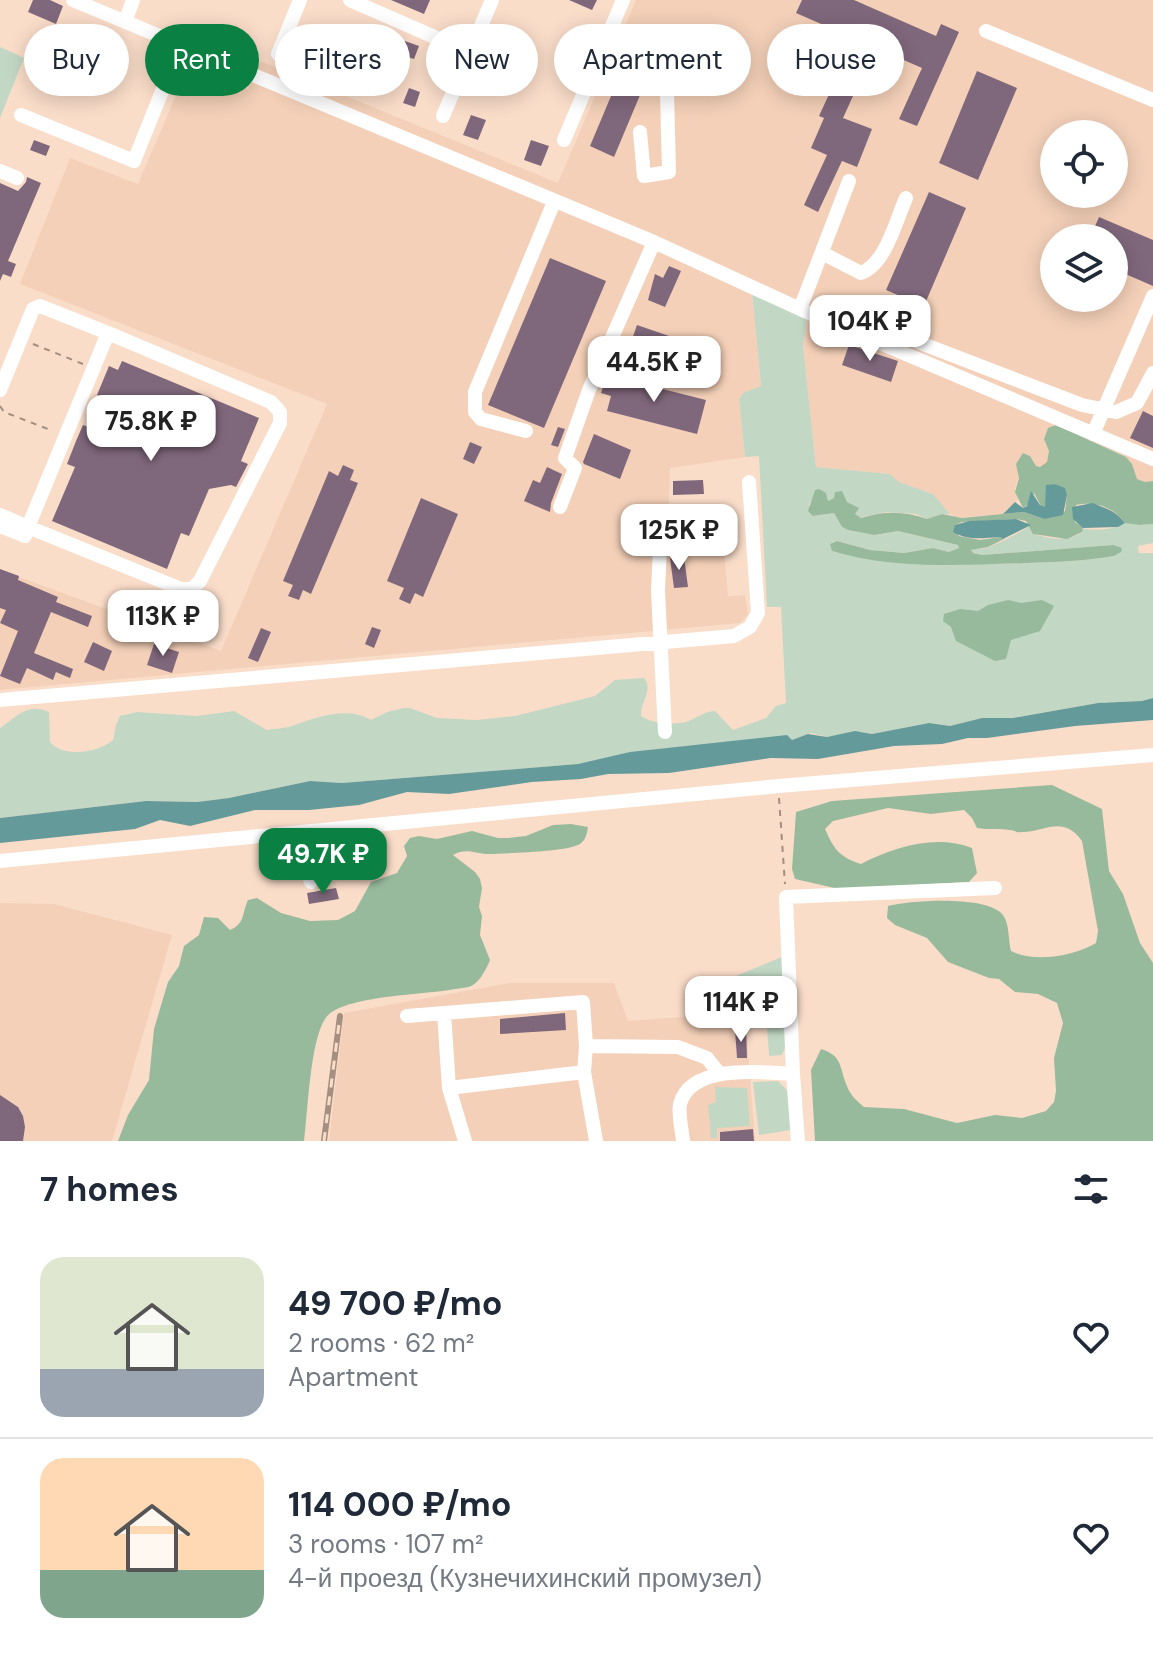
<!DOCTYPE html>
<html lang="en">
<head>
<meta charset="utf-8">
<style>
  body { margin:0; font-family:"DM Sans",sans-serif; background:#f2f2f3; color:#1f2937; height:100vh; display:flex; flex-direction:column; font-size:30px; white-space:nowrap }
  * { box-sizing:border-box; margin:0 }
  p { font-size:26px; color:#747a83 }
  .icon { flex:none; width:44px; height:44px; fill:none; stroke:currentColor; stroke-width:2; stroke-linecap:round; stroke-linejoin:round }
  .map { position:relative; height:1141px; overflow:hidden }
  .sheet { display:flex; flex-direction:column; background:#fff; flex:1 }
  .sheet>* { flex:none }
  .top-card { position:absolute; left:24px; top:24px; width:1106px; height:72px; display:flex; gap:16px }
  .tools { position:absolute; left:1040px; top:120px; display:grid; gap:16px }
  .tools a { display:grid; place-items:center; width:88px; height:88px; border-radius:50%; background:#fff; box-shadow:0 4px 20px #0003; font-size:40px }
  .price { position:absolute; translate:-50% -68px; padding:0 18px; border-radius:16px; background:#fff; color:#222; font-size:26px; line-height:52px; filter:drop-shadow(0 2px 4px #0008) }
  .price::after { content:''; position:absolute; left:50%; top:48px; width:24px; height:18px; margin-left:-12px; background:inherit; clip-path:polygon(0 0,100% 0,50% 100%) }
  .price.on { background:#0b8043; color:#fff }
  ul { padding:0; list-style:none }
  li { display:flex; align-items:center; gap:24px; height:200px; padding:0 40px }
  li+li { border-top:2px solid #e0e1e3 }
  li span { display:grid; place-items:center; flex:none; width:224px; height:160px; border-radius:24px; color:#555 }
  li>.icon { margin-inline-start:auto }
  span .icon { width:96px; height:96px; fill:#fffc; stroke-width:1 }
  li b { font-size:34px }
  h2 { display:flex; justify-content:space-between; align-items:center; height:96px; padding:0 40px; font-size:34px }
  .pill { padding:0 28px; border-radius:36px; background:#fff; box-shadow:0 4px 20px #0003; font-size:28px; line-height:72px }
  .pill.on { background:#0b8043; color:#fff }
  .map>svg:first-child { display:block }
  .built { fill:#f4d0b8; fill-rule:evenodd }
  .green { fill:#c2d8c4 }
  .forest { fill:#98ba9c }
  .water { fill:#659a9b }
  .building { fill:#80687c }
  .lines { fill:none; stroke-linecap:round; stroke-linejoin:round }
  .path { stroke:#a28d7f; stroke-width:2; stroke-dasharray:6 6; stroke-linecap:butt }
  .minor { stroke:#fff; stroke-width:14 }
  .rail-casing { stroke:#a48f81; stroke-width:6 }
  .rail { stroke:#faddc9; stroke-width:3; stroke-dasharray:9; stroke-linecap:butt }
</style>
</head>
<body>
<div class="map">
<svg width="1153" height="1141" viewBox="0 0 1153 1141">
  <rect width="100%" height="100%" fill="#faddc9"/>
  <!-- built -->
  <path class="built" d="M636,0H1153V481L1145,482L1137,479L1132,464L1126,457L1067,429L1048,428L1044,438L1049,451L1047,462L1040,467L1036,466L1027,453L1015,488L1018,499L1003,514L958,518L950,514L933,494L899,482L890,474L816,467L803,345L807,318L752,294L761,387L743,393L739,399L745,457L670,468L668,530L722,527L728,596L745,595L748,614L740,623L0,690V570L221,651L327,404L20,284L70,158L138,184L188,67L248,89L260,61L558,183ZM1054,134H1114V194H1054ZM1054,238H1114V298H1054Z
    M0,903L54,904L172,935L112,1141H0Z
    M510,983H614L628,1021L745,1012L755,1141H329L344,1013Z"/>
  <!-- green -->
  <path class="green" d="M0,47L24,58L0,118Z
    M752,293L807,317L803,345L816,467L890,474L899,482L933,494L950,514H942L927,519L916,514L887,512L857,518L855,514L858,508L846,502L843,495L828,501L826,497L813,498L809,504L813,516L834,513L842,527L848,530L874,535L898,531L958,545L960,548L949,552L933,548L904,553L870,550L837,541L833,542L832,551C897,567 961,565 1028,563C1057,562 1085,561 1114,556L1113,545L982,555L973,553L971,550C975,548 980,549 985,548C990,548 1025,530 1029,526L1034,534C1050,539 1068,542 1082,532V528C1094,531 1117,530 1126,522L1140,525L1153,524V543L1138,546L1139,553H1153V698L1142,701L1098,703L1013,718H982L950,726L929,723L872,734L862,732L827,737L811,733L792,740L657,749L578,764L342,783L310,781L229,798L197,802L146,801L0,818V728C16,718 26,702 49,712L50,742C63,758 98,753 113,740L116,725L120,716L137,712L197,716L234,711L267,730C275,728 284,729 292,726C317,717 347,706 371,720L387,712L404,708H410L437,718L477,720L515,716L595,696L615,680L644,678C654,690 640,702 641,716C651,724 679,726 691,720C699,716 704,712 715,711L733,730L766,718L776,706L786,703L781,607H767L759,456L745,457L739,399L743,393L761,386Z
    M784,956L788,1040L782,1055L769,1056L766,1011L727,1008L724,981Z
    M778,1081L789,1092L791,1130L759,1135L753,1082Z
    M715,1087L747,1088L750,1126L717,1128V1138H711L708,1105L716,1102Z"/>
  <!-- forest -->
  <path class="forest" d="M1056,425L1126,457L1132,464L1137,479L1145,482L1153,481V524L1140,525L1125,523C1114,507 1095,501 1076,505L1075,522L1083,527L1082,532L1067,539L1033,534L1026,521L1016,519L962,522L955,525L959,536L980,540L1000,537L1004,539L988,547L971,550L973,553L982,555L1113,545L1122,548L1121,552L1114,556C1085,561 1056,562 1028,563C962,565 895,570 832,551L830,544L837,541L870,550L904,553L933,548L949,552L959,548L958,545L898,531L874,535L848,530L842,527L834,513L813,516L808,511L815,490L819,489L826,493L828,501L834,498L835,492L842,491L847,502L859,508L855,514L861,518C884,511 904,511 927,519L942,514L962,518L1024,512L1044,519L1065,511L1067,495L1055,484L1047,486L1046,507L1042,508L1034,493L1030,503L1023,508L1015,492L1019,478L1016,464L1023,453L1030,456L1036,466L1040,467L1047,462L1049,451L1044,439L1048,428Z
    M1008,600L1021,603L1042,600L1054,606L1040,631L1011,640L1006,659L995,661L956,641L951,627L943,621L944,614L960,609L978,611L988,605Z
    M1052,785L1102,809L1109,871L1123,894L1140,943L1153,963V1141H815L811,1070L821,1049C843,1056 839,1067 847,1086C850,1095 857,1101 864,1107L904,1109L957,1123L995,1115L1022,1118L1046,1111L1054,1102L1056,1091L1054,1058L1063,1023L1057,1003L1038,994L1015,992L999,979L989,978L948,962L927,938L895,925L887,918L888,906C911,900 988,895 1003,915C1010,925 1008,940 1011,951C1034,963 1074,956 1096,943L1098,931L1082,841C1063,815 1047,831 1023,832C1013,833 1019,831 1010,830C999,828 988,830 977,828L972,818L964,810L931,814L888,808L833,821L825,829C834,849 839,857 861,864C894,847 936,834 972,848L977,873L969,882L839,889L795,879L792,869L796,812L832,801Z
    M571,824L588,827C587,833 586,840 580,844C567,852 508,853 490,854C475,854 467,847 453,855L475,872L480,879L482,888L479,907L482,916L480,935L490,960C487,968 480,981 473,985C469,988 460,988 455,989C427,995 339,995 325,1019C310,1042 308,1111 304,1141H118L128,1115L149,1080L154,1029L168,982L179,966L184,946L199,935L204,917L218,918L230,930C245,924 242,913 248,900L257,898L281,913L310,921L338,920L355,911L371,882L397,873L407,856L404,846L410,838L419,836L437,839L472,831L498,838H508L526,836L553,825Z"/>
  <!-- water -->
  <path class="water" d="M1046,485L1055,484L1065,488L1067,495L1063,515L1044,519L1024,512L1003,514L1015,502L1023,508L1027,506L1031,491L1040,505L1045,507Z
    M1093,503C1107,509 1116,511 1125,523L1118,527L1083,528L1073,519L1072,507Z
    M1016,519L1031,525L1001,540L1003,539L1000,537C982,538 969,541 953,532L955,525L969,521Z
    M1153,698V720L1075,726L987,738H968L942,744L894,746L818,759L771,758L669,773L608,774L581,779L532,782L449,794L407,792L359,805L309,810H255L190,826L160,820L135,829L0,843V818L146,801L197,802L229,798L310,781L342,783L578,764L630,752L787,735L792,740L808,734L827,737L855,731L872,734L929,723L950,726L982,718H1013L1098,703L1142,701Z"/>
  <!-- building -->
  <path class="building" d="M33,0H50L63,6L56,24L28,12Z
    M391,0H430L424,14Z
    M569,0H597L592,10Z
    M802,0H854L936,36L941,24L959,32L917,126L899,119L922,68L796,13Z
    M635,39L650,46L656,57L614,157L590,146Z
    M405,41L419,46L414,59L401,55Z
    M380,45L389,49L382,66L373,62Z
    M296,55L314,63L307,78L289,69Z
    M803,55L814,59L808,77L797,73Z
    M441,58L454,64L448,79L434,74Z
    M843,64L863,74L843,118L872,129L857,167L842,161L818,212L804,205L827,155L811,148L824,118L819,116Z
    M977,71L1017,88L978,180L939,163Z
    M409,88L420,92L415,107L403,103Z
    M471,115L486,120L478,140L463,135Z
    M34,140L50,146L46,156L30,150Z
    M531,140L549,146L541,166L524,160Z
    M27,177L41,183L8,261L16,264L11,277L3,274L0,281V183L18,191L26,182Z
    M929,192L966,208L924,306L886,290Z
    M1099,217L1153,240V286L1114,269V238H1090Z
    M550,258L606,281L544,428L488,405Z
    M669,266L681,271L665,307L648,300L655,274L663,278Z
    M637,325L672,337L664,361L629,348Z
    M822,330L839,336L834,347L818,341Z
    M849,345L898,361L891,382L842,365Z
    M122,361L259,418L241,461L248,464L236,487L231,485L209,489L189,536L181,533L167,569L52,521L75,467L67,464L76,441L83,425L93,429L105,399L97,395L109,366L118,370Z
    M607,375L706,400L697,434L607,411L611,396L601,393Z
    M1143,411L1153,416V448L1130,438Z
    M558,427L565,429L558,447L551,445Z
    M594,434L631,450L620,479L584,464L583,462Z
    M470,442L482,447L474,464L463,459Z
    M343,465L354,470L350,480L358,483L311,594L303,590L299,600L288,596L293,585L283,581L329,471L338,476Z
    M547,467L562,474L551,503L550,512L524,501L533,480L540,483Z
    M703,480L704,494L673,495V481Z
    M421,498L458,514L423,597L415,593L410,604L399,599L404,588L387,581Z
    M684,557L688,587L674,588L670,558Z
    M0,569L19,576L18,580L58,597L56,602L92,616L88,627L51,612L34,653L73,669L70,678L56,672L53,680L27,668L20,684L0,676L18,631L0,623L6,610L0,608Z
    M372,627L381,630L374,648L365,644Z
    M261,628L271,632L258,662L248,658Z
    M93,642L112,651L104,671L84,662Z
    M154,644L179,652L172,673L147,665Z
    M336,888L339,899L309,904L307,893Z
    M565,1013L566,1030L500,1034V1019Z
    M746,1029L747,1058H737L735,1030Z
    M0,1095L18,1107L23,1116L25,1127L23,1141H0Z
    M753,1129L754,1141H720V1132Z"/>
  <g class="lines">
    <!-- path -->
    <path class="path" d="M33,344L83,364
      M0,406L4,412L53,431
      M779,798L785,884"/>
    <!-- minor -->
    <path class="minor" d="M73,0L654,242L800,309L1153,459
      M350,0L471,53
      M125,22L133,0
      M986,31L1153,100
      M278,54L300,0
      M21,115L134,161L181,44
      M443,116L492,0
      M640,132L644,176L669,172L666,51L653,32
      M564,140L623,0
      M0,171L17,178
      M822,253L861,273C886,264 896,220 906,198
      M800,309L849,181
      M836,320L871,324L1082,405L1116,412L1137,403L1153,373
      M0,390L33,309L40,306L108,333L28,527L0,515
      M526,431L481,419L475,412V392L554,202
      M1093,434L1153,296
      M560,507L575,468L565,458L589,390L654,242
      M0,526L25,536
      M28,527L181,589H192L200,581L280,423V412L271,402L108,333
      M660,547L658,591L665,732
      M0,700L734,636L750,627L758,613L749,482
      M282,834L307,869L311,882
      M0,861L779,786L1153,755
      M444,1013L449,1088L465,1141
      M407,1016L583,1002L586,1046L584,1072L596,1141
      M586,1046L678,1047L707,1058L719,1073
      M449,1088L584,1072
      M683,1141C682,1130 678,1114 680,1104C691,1063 763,1072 793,1074
      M798,1141L793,1074L786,897L995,888"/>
    <defs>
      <path id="rail" d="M324,1141L340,1016"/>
    </defs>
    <!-- rail casing -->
    <use href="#rail" class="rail-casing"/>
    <!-- rail -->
    <use href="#rail" class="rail"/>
  </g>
</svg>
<div class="tools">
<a><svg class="icon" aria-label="locate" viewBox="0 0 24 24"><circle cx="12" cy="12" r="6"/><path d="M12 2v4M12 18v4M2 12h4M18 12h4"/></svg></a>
<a><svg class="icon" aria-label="layers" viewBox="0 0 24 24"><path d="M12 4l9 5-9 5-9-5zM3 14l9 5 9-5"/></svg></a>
</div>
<b class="price" style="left:870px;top:363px">104K ₽</b>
<b class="price" style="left:654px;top:404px">44.5K ₽</b>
<b class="price" style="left:151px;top:463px">75.8K ₽</b>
<b class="price" style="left:679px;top:572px">125K ₽</b>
<b class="price" style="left:163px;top:658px">113K ₽</b>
<b class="price on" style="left:323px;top:896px">49.7K ₽</b>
<b class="price" style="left:741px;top:1044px">114K ₽</b>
<div class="top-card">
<a class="pill">Buy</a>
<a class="pill on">Rent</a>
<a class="pill">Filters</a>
<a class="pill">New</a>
<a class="pill">Apartment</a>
<a class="pill">House</a>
</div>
</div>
<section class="sheet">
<h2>7 homes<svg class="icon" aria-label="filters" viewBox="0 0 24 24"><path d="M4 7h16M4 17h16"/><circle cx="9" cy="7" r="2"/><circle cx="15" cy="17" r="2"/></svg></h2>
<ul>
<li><span style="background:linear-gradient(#dfe7d0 70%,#9aa5b1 0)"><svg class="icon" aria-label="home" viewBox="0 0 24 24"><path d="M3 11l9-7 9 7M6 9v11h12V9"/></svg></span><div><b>49 700 ₽/mo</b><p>2 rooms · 62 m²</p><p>Apartment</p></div><svg class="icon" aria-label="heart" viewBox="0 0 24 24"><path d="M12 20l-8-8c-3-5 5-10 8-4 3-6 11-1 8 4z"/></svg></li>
<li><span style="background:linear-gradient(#ffd9b3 70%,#7fa58c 0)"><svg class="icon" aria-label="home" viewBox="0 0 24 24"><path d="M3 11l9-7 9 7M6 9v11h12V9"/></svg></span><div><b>114 000 ₽/mo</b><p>3 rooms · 107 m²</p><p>4-й проезд (Кузнечихинский промузел)</p></div><svg class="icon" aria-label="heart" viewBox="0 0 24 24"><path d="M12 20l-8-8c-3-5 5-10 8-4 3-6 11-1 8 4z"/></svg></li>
</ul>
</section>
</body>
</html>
